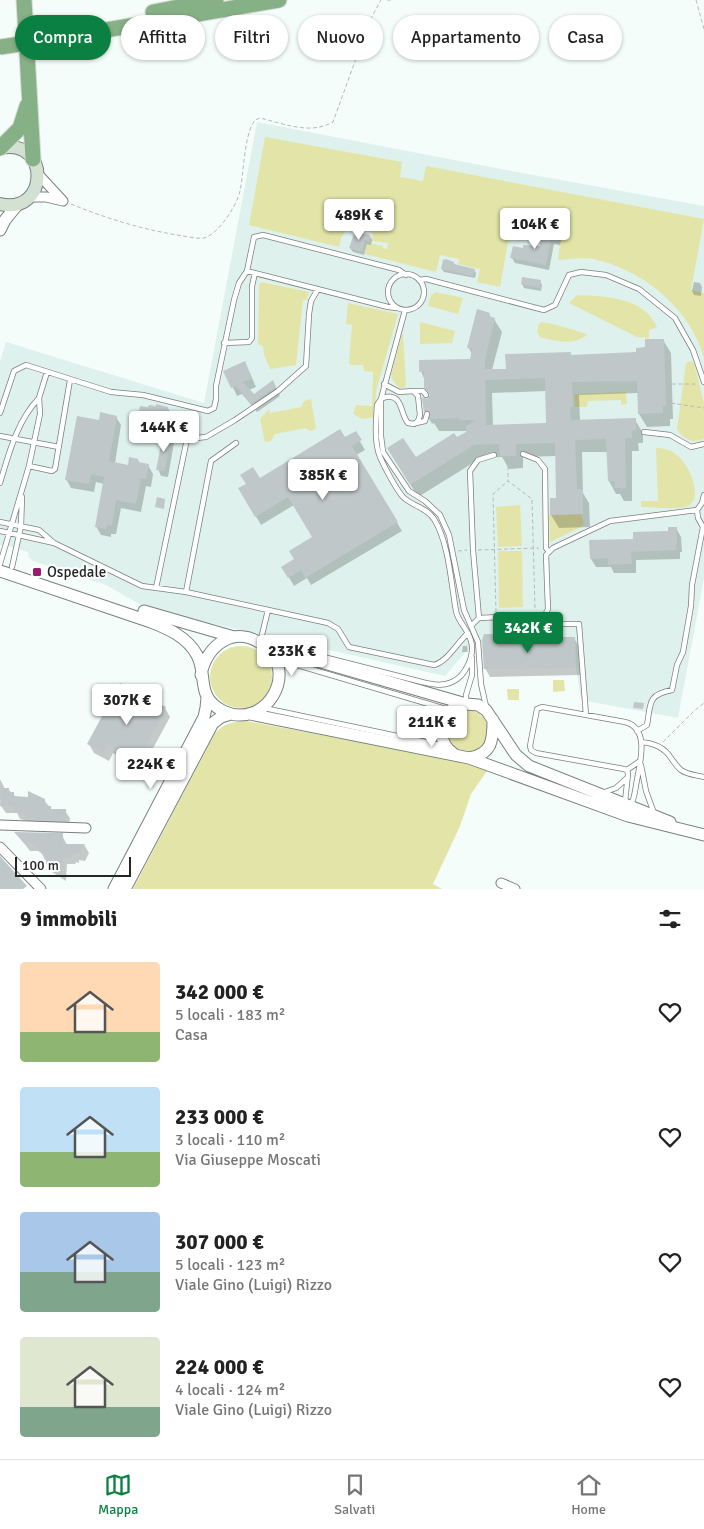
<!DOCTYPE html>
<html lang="it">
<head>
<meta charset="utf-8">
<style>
  body { margin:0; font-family:Signika,sans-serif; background:#f6f6f6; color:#222; height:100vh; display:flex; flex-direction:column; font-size:19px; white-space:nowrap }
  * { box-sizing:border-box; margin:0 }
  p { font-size:16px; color:#767676 }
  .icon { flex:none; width:28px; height:28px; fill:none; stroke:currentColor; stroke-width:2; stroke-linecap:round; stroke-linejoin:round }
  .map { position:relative; height:889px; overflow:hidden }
  .panel { display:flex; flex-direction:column; background:#fff; flex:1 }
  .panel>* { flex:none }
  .top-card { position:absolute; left:15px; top:15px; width:675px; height:45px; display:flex; gap:10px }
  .scale { position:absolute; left:15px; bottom:12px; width:116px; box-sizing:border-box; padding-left:5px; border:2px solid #242726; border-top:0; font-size:14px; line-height:18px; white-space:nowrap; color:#242726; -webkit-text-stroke:4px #fff; paint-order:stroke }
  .price { position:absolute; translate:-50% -42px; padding:0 11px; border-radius:5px; background:#fff; color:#222; font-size:16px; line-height:32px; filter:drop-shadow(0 1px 2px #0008) }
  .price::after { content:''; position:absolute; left:50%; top:30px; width:15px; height:11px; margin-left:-8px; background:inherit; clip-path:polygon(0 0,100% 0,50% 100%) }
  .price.selected { background:#0b8043; color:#fff }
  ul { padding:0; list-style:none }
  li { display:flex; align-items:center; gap:15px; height:125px; padding:0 20px }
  li span { display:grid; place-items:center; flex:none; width:140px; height:100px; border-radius:5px; color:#555 }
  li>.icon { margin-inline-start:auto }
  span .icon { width:60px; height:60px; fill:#fffc; stroke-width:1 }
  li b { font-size:21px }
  h2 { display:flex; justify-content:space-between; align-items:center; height:60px; padding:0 20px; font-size:21px }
  .chip { padding:0 18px; border-radius:22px; background:#fff; box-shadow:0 1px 4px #0004; font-size:18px; line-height:45px }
  .chip.selected { background:#0b8043; color:#fff }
  .menu { display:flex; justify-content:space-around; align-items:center; height:70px; border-top:1px solid #e0e0e0; background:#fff; font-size:14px; color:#767676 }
  .menu a { display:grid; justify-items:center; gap:2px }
  .menu .selected { color:#0b8043 }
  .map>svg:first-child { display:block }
  .built { fill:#dff1ec }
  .green { fill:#e2e5a7 }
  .shadow { fill:#0003; fill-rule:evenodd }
  .building { fill:#bfc7c9; fill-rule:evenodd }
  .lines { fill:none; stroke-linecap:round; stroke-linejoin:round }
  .service-casing { stroke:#79807e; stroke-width:6 }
  .minor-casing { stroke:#79807e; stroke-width:11 }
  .tertiary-casing { stroke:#79807e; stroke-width:13 }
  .secondary-casing { stroke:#79807e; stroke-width:14 }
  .trunk-casing { stroke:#d8d8d8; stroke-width:17 }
  .path { stroke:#b4bcb9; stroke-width:1; stroke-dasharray:4 2.5; stroke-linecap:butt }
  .service { stroke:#fff; stroke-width:4.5 }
  .minor { stroke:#fff; stroke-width:9 }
  .tertiary { stroke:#fff; stroke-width:11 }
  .secondary { stroke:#d2e1d2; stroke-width:12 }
  .trunk { stroke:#86b086; stroke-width:15 }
  .trunk-bridge-casing { stroke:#d8d8d8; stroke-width:17; stroke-linecap:butt }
  .trunk-bridge { stroke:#86b086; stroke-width:15 }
  .poi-dot { fill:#9b1b6f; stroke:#fff; stroke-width:2 }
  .labels { text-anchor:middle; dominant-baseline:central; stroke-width:4; stroke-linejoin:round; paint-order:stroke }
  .poi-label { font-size:15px; fill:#242726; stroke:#fff; text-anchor:start }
</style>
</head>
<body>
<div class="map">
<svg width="704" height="889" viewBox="0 0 704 889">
  <rect width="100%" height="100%" fill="#f4fdfa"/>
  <!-- built -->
  <path class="built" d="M257,122L517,172L704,206V578L678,718L581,700L576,667L483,669L481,650H467L445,676L165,613L141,605L106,585L33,561L29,558L28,552L2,544L0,546V361L6,342L204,403Z"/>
  <!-- green -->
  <path class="green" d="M265,137L402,162L400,177L423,181L426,166L704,219L691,290L704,293V358C691,309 642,269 593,259C582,257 570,259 558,260L562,227L512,220L500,287L477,282L480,269L458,264L459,259L440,255L436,272L365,254L367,243L383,246V248L387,249L388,243L371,241L373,233L361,230V225L347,228L341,238L339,247L249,225Z
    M261,282L309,292L307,300H303L296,365L270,369L264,355L263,346L258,344L259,285Z
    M436,292L463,298L458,314L428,306L431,295Z
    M577,295C605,296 644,297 657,327L649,330V338L637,337L569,303Z
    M348,303L398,314L376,391L375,417L362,419L353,414L356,405L372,406L373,372L364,371L363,365H350L349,362L352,325L346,324Z
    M420,322L455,331L452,343L420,344Z
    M541,322C546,322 584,332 587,335C572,346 557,341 540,337L537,332L538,326Z
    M402,334H403L406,384L405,387L399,388L392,379L391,375Z
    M690,361L694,363L704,403V439C693,444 683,439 677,429L686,363Z
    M626,392L627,404L621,405V400L588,401L587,407H575L574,394Z
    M311,399L316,429L310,431L305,428L275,434L271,441L265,442L260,419L269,409L270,413L301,407L304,401Z
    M656,448C664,448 672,450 678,456C689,465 704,497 688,506C680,510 651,507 641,507V501H658Z
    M520,505L522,546L498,547L496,507Z
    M581,514L584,524L581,527L550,542L549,515Z
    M498,551H522L523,607L499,608Z
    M210 677a31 31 0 1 1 62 0a31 31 0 1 1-62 0Z
    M553,680H564L565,691L553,692Z
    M507,689H519V700H508Z
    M446 731a21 21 0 1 1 42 0a21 21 0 1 1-42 0Z
    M246,721L425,754L465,763L487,771L471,794L460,826L433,884L442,889H133L214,735C223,723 232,722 246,721Z"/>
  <!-- shadow -->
  <path class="shadow" d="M554,43L585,48L587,52L585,57L556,47Z
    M543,233L557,235L561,240L560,245L554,244L549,270L515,263L512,258L524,250L541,247Z
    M370,236L372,240L371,245L367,244L364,255L353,252L350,248Z
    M454,263L455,265L474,270L476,273L475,278L444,272L442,269Z
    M540,281L542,285L541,291L524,288L522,284Z
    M694,282L700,283L702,287L701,296L694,295L692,291Z
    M489,314L491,318L494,319L502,332L492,370H507L570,353L572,356L637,353L663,340L671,353L673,419H670V426L647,427L639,414L638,393L579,395L580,421L635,420L643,433V443H638L639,451H632V501H624L620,494H616L609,481L608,452H582L583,493L589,503L590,527L559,528L551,515L558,499L557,456L523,457V468L509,469L502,457L481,458L418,497L396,461L415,459L467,433V431H439L434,423L432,424L425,411L424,399L427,400L431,396L421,371L471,360L472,354L468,347ZM547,391L548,424L493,426L492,393Z
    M225,371H249L256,387L249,390L254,395L273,382L280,396L257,412L242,394L237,396Z
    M168,408L171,414L169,428L163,427L162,430L142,427L138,421Z
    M116,417L121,425L115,463L129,466L138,460L140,464L148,465L153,474L151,487L146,486L141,512L121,508L116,534H111V537L101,535L96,526L104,484L96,482L94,492L71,488L66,479L100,422Z
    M355,433L365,450L356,455L402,531L311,585L307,578L294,586L283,567L295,560L314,538L294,505L261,525L240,489Z
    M171,437L174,443L168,477L161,476L158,469Z
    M676,528L681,537L682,552H680V559L636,560V573H614L611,567H596L591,559L634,540L670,533Z
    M574,638L579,647L580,675L490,677L485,668L507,645L559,643Z
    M463,646H467L468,652H462Z
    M135,692L140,701L138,705L144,709L165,708L170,717L138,776L122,767L117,758L119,756L113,753L109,761L94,753L89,744Z
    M0,779L5,789H8L16,797L44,800L52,810L65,811L70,818L69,828L33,826L30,822L20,819L17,813H6L1,806L2,798L0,800Z
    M16,833L62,835L67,845L85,846L89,853L85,861L79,860V863L76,862L75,864H67L66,881L52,872L47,864V860H45L42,854L39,851H30Z"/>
  <!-- building -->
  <path class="building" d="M555,36L586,47L583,54L553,43Z
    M355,231L370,235L369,241L365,240L362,252L349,248Z
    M542,231L558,234L557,240L551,239L546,265L510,258L513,246L523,248V245L540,246Z
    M446,259L454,262V264L475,269L473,276L441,269L443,260Z
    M522,277L541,280L540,288L521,284Z
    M477,309L487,312L490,313L489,316L495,318L485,360V369H506L505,354L571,352V355L636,352V348L645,347V339H664L666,406H663V413L638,414L637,381L572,382L573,407H570L571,420L636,418V430L632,431V438H625L626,488H615V481H608L606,439L575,440L577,489H583V514L550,515V498H556L555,443L516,444V456H500L499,444L474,445L410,485L387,448L403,438L416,457L454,433L457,437L466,432V426L476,420H459V418L430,419V412L426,410L424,412L422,397L427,399L430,395L424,387V371L419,372V360L470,359L472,349L467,348ZM545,378L546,423L486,425L485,380Z
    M245,361L252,378L243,382L254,394L273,380L276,387L251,404L236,386L231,388L223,371Z
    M156,404L168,407L166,423L160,421L159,425L137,421L140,406L148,407L149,405L156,406Z
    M100,412L117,416L109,461L128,465L129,457L138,459V462L149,464L146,479L141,478L136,504L116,500L112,526L107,525L106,529L95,527L104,477L91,474L89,484L65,480L77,416L99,420Z
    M340,429L345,437L356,431L362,440L352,446L398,522L305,578L301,570L288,578L281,567L294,559L289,551L312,537L288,497L255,517L238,488L246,484L240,475L253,467L260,478Z
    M163,434L171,435L165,471L156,470Z
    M157,497L165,499L164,509L155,507Z
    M668,527H677V544H676V550L631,552L632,564L608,565V558L590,559L589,540L633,539V532L668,531Z
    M484,634H500L507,644L558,642V637H575L576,667L484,669L482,640Z
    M120,683L136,691L131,700L143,707L148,698L166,707L134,768L116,758L120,751L108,745L104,753L87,744Z
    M634,702L644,703L643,709L633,708Z
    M1,788H9V792H14V796L28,797V791L45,799V806H51V809H66V821L27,819V815L14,811V806H0Z
    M14,832L63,833V844H85L80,853H75V855H72L71,857H63L62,875L46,864V852H39V847H35V844L24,843Z
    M0,856L27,886L23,889H0Z"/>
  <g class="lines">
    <defs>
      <path id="service" d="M247,271L388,307L397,308
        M388 292a18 18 0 1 1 36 0a18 18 0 1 1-36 0Z
        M419,280L426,279L544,310L555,305L569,275L581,272L606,275L639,289L675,318L693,350L704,382
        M405,310L381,399V436L383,452L409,491L425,501L440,515L449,535L464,610L478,642L481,684L486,706
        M224,343L249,342L252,338V286L255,273
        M413,391H423L426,395
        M39,398L47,372
        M0,413L14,371L26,365L111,392L143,395L208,411L214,408L216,399V386L234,300L239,283L247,271L254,237L263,235L399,270L406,275
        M416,423L425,421L427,414
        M644,432L670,435L691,447L704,444
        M0,436L59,447
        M236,443L211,461L186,592L328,623L338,629L349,647L434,665C448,661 457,643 468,633
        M523,454L538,460L545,469L546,548L549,552
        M29,466L52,471L55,469L70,380
        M0,483C9,453 17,421 39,398L40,414L29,466L0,564
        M0,522L39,530L54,543L142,586L186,592
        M0,531L54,543
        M12,567L21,526L22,497
        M156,588L187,439L206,437L235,420L278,391L306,366L309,314L311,301L318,289
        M545,615L557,624H579L586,715
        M479,618L473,550L470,471L478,460L494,455
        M471,626L479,618L545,615L548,609L546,555L553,548L610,521L697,510L702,503L704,495
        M260,643L268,610
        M296,650L422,682C431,684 442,687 452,682C466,676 475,655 471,641C468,629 458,622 456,611C451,583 449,543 434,519C426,507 412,506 403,497C396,489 385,468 380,457C374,442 376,421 377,405C380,400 381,398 386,397C403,394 400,414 408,423L414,424L418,421L420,415L418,396L413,391L399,392L384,384
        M277,659L449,710
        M466,704V695L472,675V658
        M264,708L445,746
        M637,731L647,725C651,703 647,695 672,690L677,665L683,652L691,606L692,585L703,527L698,518L697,510
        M641,742C654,743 664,747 671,758C674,762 677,767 681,770C688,775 696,775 704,777
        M641,765L646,791L654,813
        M627,770L640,761
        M602,793L616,788L627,778
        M625,802L628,774L627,770L624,769L536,753L531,750L530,746L537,709L542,707L625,722C650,728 640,762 637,780C635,789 635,799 630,806"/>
      <path id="minor" d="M39,175L63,201
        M29,197H46L63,201
        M0,825L86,828
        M0,847L41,889
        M501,883L515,889"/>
      <path id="tertiary" d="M0,230L5,220L18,204
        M0,571L151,622C169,629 187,637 197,655C208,675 195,697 223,711C265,731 301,672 263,645C235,624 206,645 201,675
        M144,611L234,637
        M265,646L466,704L478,705L486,710L516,755L529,766L670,822
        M250,714L469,758L628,816L704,835
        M454,754C439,744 436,722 451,710C455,706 461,705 466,704
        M469,758C492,754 493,741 493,720
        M114,889L204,717L206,708L207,697
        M125,889L213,723L221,717L231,714"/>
      <path id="secondary" d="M0,148C51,137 49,216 0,204"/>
      <path id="trunk" d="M24,0L33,159
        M153,12L216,0
        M60,38L279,0
        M0,148L20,128L27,106"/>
    </defs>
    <!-- service casing -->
    <use href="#service" class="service-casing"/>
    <!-- minor casing -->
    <use href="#minor" class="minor-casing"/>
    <!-- tertiary casing -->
    <use href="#tertiary" class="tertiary-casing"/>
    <!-- secondary casing -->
    <use href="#secondary" class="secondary-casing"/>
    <!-- trunk casing -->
    <use href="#trunk" class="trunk-casing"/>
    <!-- path -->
    <path class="path" d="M387,0H392
      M696,0L704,29
      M71,204C105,218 141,229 177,235C185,236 195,239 204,238C219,234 237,205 240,191C244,172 244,134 255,120L260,118C285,124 310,135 333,122L370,20L381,0
      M672,384H698
      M671,403L704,408
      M508,460V481L532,499L535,608
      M478,550L539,548
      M458,551L467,550
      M496,612L493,494L508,481
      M663,742L694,711L704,703"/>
    <!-- service -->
    <use href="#service" class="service"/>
    <!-- minor -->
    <use href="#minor" class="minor"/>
    <!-- tertiary -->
    <use href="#tertiary" class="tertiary"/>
    <!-- secondary -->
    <use href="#secondary" class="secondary"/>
    <!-- trunk -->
    <use href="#trunk" class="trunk"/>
    <defs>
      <path id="trunk-bridge" d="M0,47L60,38"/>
    </defs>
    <!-- trunk-bridge casing -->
    <use href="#trunk-bridge" class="trunk-bridge-casing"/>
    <!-- trunk-bridge -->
    <use href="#trunk-bridge" class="trunk-bridge"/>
  </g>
  <!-- markers -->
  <rect class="poi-dot" x="32" y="567" width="10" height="10" rx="2.5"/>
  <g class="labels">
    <!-- poi labels -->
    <g class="poi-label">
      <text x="47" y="572">Ospedale</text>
    </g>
  </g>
</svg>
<div class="scale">100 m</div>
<b class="price" style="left:359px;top:241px">489K €</b>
<b class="price" style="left:535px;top:250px">104K €</b>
<b class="price" style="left:164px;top:453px">144K €</b>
<b class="price" style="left:323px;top:501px">385K €</b>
<b class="price selected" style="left:528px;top:654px">342K €</b>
<b class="price" style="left:292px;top:677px">233K €</b>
<b class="price" style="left:127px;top:726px">307K €</b>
<b class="price" style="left:432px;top:748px">211K €</b>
<b class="price" style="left:151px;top:790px">224K €</b>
<div class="top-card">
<a class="chip selected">Compra</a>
<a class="chip">Affitta</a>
<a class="chip">Filtri</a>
<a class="chip">Nuovo</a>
<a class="chip">Appartamento</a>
<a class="chip">Casa</a>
</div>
</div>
<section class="panel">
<h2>9 immobili<svg class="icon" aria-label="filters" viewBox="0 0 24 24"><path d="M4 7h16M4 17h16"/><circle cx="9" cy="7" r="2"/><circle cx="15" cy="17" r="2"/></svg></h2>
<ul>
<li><span style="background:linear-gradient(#ffd9b3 70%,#8fb573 0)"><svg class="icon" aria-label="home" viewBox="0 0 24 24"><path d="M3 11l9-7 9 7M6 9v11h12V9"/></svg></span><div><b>342 000 €</b><p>5 locali · 183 m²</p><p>Casa</p></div><svg class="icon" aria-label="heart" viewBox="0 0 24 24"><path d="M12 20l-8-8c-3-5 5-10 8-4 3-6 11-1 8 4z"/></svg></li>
<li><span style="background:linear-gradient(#bfe0f5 65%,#8fb573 0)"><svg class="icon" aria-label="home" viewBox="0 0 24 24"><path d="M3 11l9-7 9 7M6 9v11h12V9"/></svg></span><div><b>233 000 €</b><p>3 locali · 110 m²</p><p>Via Giuseppe Moscati</p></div><svg class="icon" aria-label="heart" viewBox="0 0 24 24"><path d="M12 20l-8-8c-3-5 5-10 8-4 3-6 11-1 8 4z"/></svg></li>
<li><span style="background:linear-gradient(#a9c7e8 60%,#7fa58c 0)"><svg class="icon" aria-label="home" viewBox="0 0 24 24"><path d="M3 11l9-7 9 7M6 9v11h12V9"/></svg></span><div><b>307 000 €</b><p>5 locali · 123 m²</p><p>Viale Gino (Luigi) Rizzo</p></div><svg class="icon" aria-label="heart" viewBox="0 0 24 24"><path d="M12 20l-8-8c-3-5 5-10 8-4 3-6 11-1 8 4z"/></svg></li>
<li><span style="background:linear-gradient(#dfe7d0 70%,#7fa58c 0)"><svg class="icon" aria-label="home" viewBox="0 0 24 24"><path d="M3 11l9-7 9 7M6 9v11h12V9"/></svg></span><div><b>224 000 €</b><p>4 locali · 124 m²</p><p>Viale Gino (Luigi) Rizzo</p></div><svg class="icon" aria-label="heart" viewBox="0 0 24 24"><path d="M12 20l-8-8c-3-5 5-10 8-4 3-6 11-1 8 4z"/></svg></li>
</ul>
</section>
<nav class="menu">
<a class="selected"><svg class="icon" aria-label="map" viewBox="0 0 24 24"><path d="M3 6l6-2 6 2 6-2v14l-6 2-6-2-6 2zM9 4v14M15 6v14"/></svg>Mappa</a>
<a><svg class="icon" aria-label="saved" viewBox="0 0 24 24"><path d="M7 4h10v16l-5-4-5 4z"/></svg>Salvati</a>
<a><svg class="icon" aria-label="home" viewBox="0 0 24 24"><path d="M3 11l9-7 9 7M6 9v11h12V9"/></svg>Home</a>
</nav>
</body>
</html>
